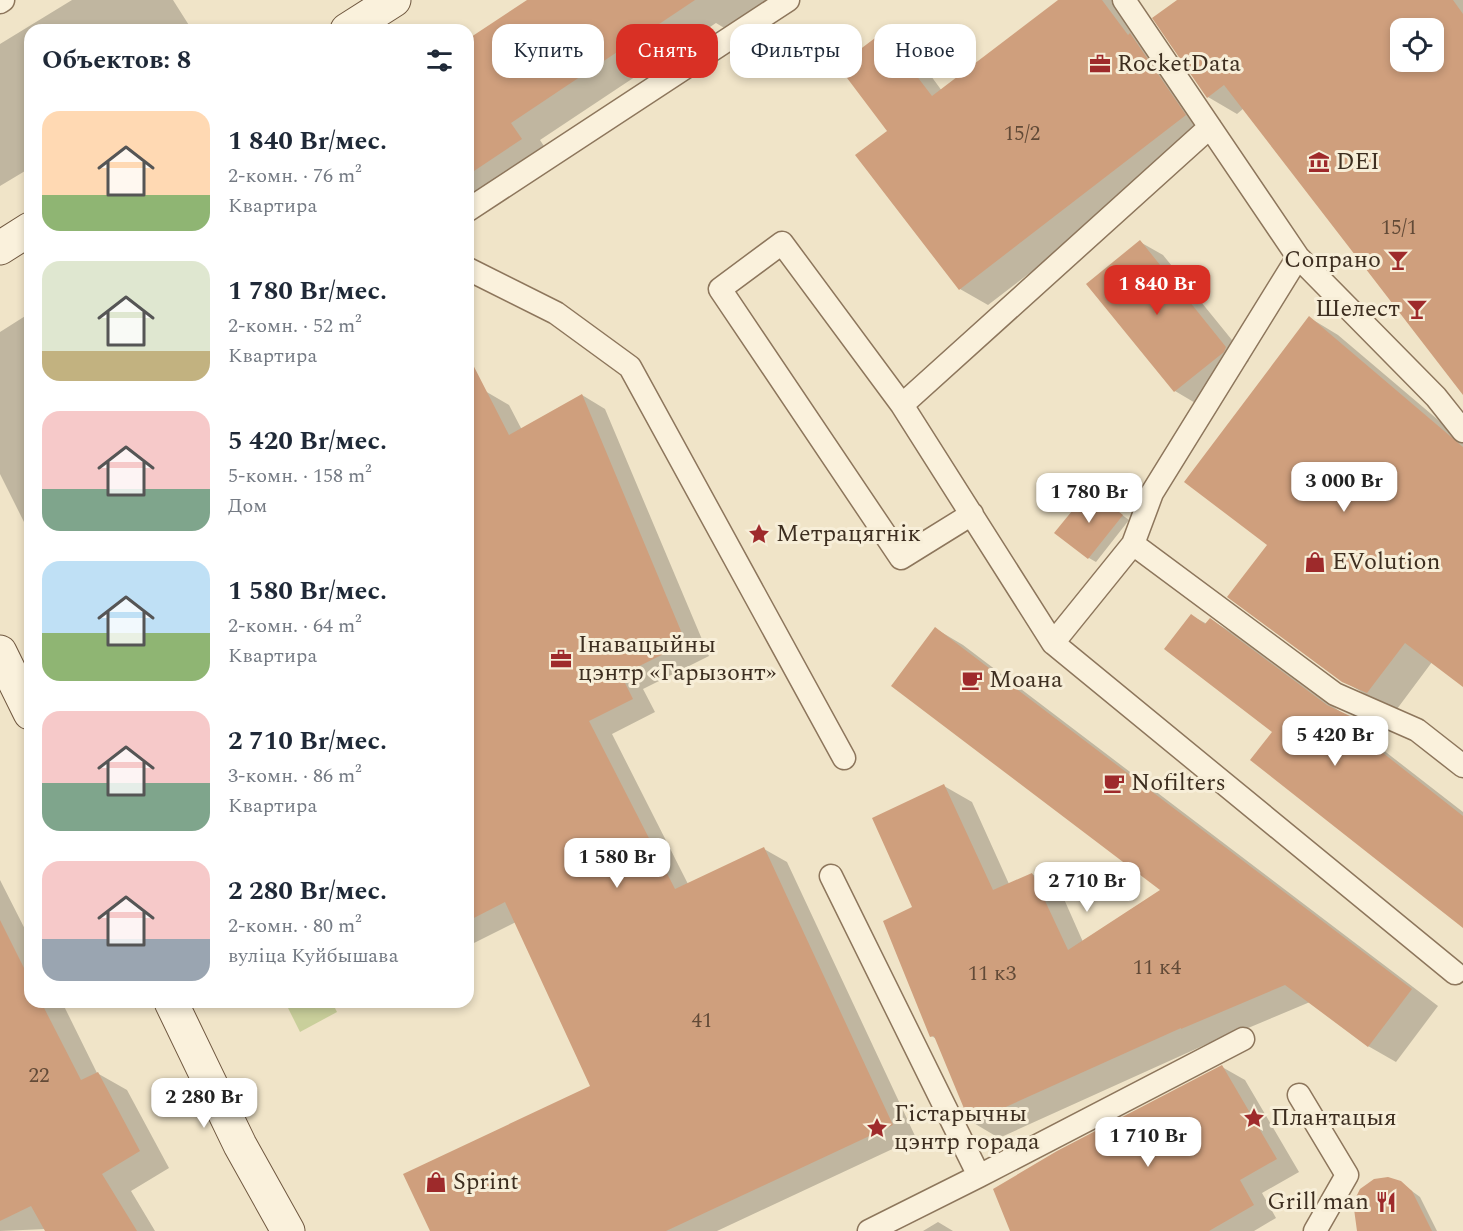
<!DOCTYPE html>
<html lang="ru">
<head>
<meta charset="utf-8">
<style>
  body { margin:0; font-family:Spectral,serif; background:#f2f2f3; color:#1f2937; height:100vh; display:flex; flex-direction:column; font-size:22px; white-space:nowrap }
  * { box-sizing:border-box; margin:0 }
  p { font-size:20px; color:#747a83 }
  .icon { flex:none; width:33px; height:33px; fill:none; stroke:currentColor; stroke-width:2; stroke-linecap:round; stroke-linejoin:round }
  .map { position:relative; flex:1; overflow:hidden }
  .drawer { position:absolute; left:24px; top:24px; width:450px; height:984px; display:flex; flex-direction:column; background:#fff; border-radius:18px; box-shadow:0 3px 9px #0003 }
  .drawer>* { flex:none }
  .banner { position:absolute; left:492px; top:24px; width:570px; height:54px; display:flex; gap:12px }
  .fabs { position:absolute; left:1390px; top:18px; display:grid; gap:12px }
  .fabs a { display:grid; place-items:center; width:54px; height:54px; border-radius:12px; background:#fff; box-shadow:0 3px 9px #0003; font-size:30px }
  .price { position:absolute; translate:-50% -51px; padding:0 14px; border-radius:12px; background:#fff; color:#222; font-size:20px; line-height:39px; filter:drop-shadow(0 2px 3px #0008) }
  .price::after { content:''; position:absolute; left:50%; top:36px; width:18px; height:14px; margin-left:-9px; background:inherit; clip-path:polygon(0 0,100% 0,50% 100%) }
  .price.selected { background:#d93025; color:#fff }
  ul { padding:0; list-style:none }
  li { display:flex; align-items:center; gap:18px; height:150px; padding:0 18px }
  li span { display:grid; place-items:center; flex:none; width:168px; height:120px; border-radius:18px; color:#555 }
  li>.icon { margin-inline-start:auto }
  span .icon { width:72px; height:72px; fill:#fffc; stroke-width:1 }
  li b { font-size:26px }
  h2 { display:flex; justify-content:space-between; align-items:center; height:72px; padding:0 18px; font-size:26px }
  .pill { padding:0 21px; border-radius:18px; background:#fff; box-shadow:0 3px 9px #0003; font-size:21px; line-height:54px }
  .pill.selected { background:#d93025; color:#fff }
  .map>svg:first-child { display:block }
  .green { fill:#c9cf9b }
  .shadow { fill:#0003; fill-rule:evenodd }
  .building { fill:#cf9f7d; fill-rule:evenodd }
  .lines { fill:none; stroke-linecap:round; stroke-linejoin:round }
  .lane-casing { stroke:#8d765c; stroke-width:25 }
  .secondary-casing { stroke:#6f573f; stroke-width:35 }
  .lane { stroke:#faf1dc; stroke-width:22 }
  .secondary { stroke:#faf1dc; stroke-width:33 }
  .labels { text-anchor:middle; dominant-baseline:central; stroke-width:6; stroke-linejoin:round; paint-order:stroke }
  .number-label { font-size:21px; fill:#624a37 }
  .poi-label { font-size:24px; fill:#3d2e20; stroke:#f7eed8; text-anchor:start }
</style>
</head>
<body>
<div class="map">
<svg width="1463" height="1231" viewBox="0 0 1463 1231">
  <rect width="100%" height="100%" fill="#f0e4c8"/>
  <!-- green -->
  <path class="green" d="M285,1002H332L337,1012L300,1032Z"/>
  <!-- shadow -->
  <path class="shadow" d="M72,0H173L192,30H30V168L0,186V44Z
    M530,0H797L741,38L716,23L540,140L551,157L468,204V41Z
    M1060,0H1116L1213,132L988,305L960,289L889,131L883,34L912,50L942,91Z
    M1180,0H1463V393L1244,108L1237,114L1208,97L1154,18ZM1401,28H1434V62H1401Z
    M1140,242L1163,255L1249,361L1197,404L1175,391Z
    M30,313V534L0,474V332Z
    M1310,318L1338,335L1463,441V685L1432,662L1397,709L1372,698L1343,681L1269,545Z
    M485,391L509,405L522,430L582,395L605,409L709,656L643,689L655,712L612,734L688,884L764,849L787,862L916,1138L717,1231H431L592,1086L516,922L468,946V400Z
    M1090,491L1129,520L1096,562L1089,558Z
    M1192,616L1207,624L1211,620L1236,635L1342,713L1375,731L1369,739L1463,812V927L1274,732Z
    M936,629L963,645L1438,1006L1396,1062L1368,1046L1310,1002L1210,1044L1209,1043L999,1138L972,1122L936,1039L932,1036L914,908L944,786L972,802L1009,884L1032,874L1060,890L1083,942L1162,890Z
    M0,880L30,939V1002H62L97,1073L127,1090L169,1168L131,1191L155,1231H47L46,1229L0,1231Z
    M1222,1067L1245,1080L1299,1172L1262,1193L1276,1218L1254,1231H1012Z
    M1401,1183L1420,1197L1437,1231H1365Z
    M938,1222L953,1231H923Z"/>
  <!-- building -->
  <path class="building" d="M527,0H695L511,123L522,139L468,175V39Z
    M1058,0H1102L1128,35L1130,33L1186,115L959,290L855,155L887,131L838,66L883,32L932,96Z
    M1177,0H1453L1463,14V395L1224,85L1207,98L1152,18ZM1401,28H1434V62H1401Z
    M1140,240L1226,347L1224,352L1174,392L1086,284Z
    M1309,316L1463,447V687L1405,643L1367,693L1342,682L1227,597L1267,545L1184,482Z
    M468,355L509,435L582,394L686,643L621,675L633,699L589,721L675,889L764,847L893,1125L666,1231H430L403,1174L590,1086L505,902L468,921Z
    M1090,489L1123,515L1088,559L1054,533Z
    M1191,614L1205,624L1210,618L1327,705L1350,716L1345,723L1463,816V928L1250,760L1272,732L1164,649Z
    M935,627L1412,989L1368,1047L1285,985L1181,1029V1028L970,1123L934,1036L930,1037L883,921L912,907L872,818L944,784L993,890L1032,873L1068,950L1160,890L891,686Z
    M0,920L30,980V1002H41L81,1080L98,1072L140,1151L102,1174L137,1231H45L31,1206L0,1221Z
    M1222,1065L1277,1159L1240,1180L1254,1205L1209,1231H1010L993,1189L1057,1151Z
    M1388,1177L1401,1181L1412,1191L1432,1231H1357L1354,1209L1355,1199L1360,1189L1374,1179Z"/>
  <g class="lines">
    <defs>
      <path id="lane" d="M1124,0L1298,257L1436,397L1463,431
        M0,2L3,0
        M468,210L788,0
        M468,269L556,313L630,367L844,758
        M902,405L782,243L720,289L901,558L972,514
        M1133,544L1152,493L1298,257
        M1053,643L902,405L1210,127
        M831,876L979,1176
        M1455,973L1053,643L1133,544L1335,694L1417,730L1463,766
        M1299,1095L1347,1175L1315,1231
        M869,1231L979,1176L1243,1039"/>
      <path id="secondary" d="M347,30L394,0
        M0,248L30,229
        M0,652L30,713
        M171,1002L240,1145L288,1231"/>
    </defs>
    <!-- lane casing -->
    <use href="#lane" class="lane-casing"/>
    <!-- secondary casing -->
    <use href="#secondary" class="secondary-casing"/>
    <!-- lane -->
    <use href="#lane" class="lane"/>
    <!-- secondary -->
    <use href="#secondary" class="secondary"/>
  </g>
  <!-- icons -->
  <defs>
    <symbol id="office-bare" viewBox="-9 -9 18 18"><path d="M-6-3h4V-5.5h4V-3h4V5H-6ZM-1-4.5V-3h2v-1.5ZM-6 0V1H6V0Z" fill="#9e2a2b" stroke="#f7eed8" stroke-width="2.5" paint-order="stroke"/></symbol>
    <symbol id="museum-bare" viewBox="-9 -9 18 18"><path d="M0-6L6-3V-2H-6V-3ZM-5-1h2V3h-2ZM-1-1h2V3h-2ZM3-1h2V3H3ZM-6 4H6V6H-6Z" fill="#9e2a2b" stroke="#f7eed8" stroke-width="2.5" paint-order="stroke"/></symbol>
    <symbol id="bar-bare" viewBox="-9 -9 18 18"><path d="M-6-5H6L.8 .8V4.5H3.5V6h-7V4.5H-.8V.8Z" fill="#9e2a2b" stroke="#f7eed8" stroke-width="2.5" paint-order="stroke"/></symbol>
    <symbol id="sight-bare" viewBox="-9 -9 18 18"><path d="M0-6L1.8-2.2L6-1.7L2.9 1.2L3.7 5.4L0 3.3L-3.7 5.4L-2.9 1.2L-6-1.7L-1.8-2.2Z" fill="#9e2a2b" stroke="#f7eed8" stroke-width="2.5" paint-order="stroke"/></symbol>
    <symbol id="shop-bare" viewBox="-9 -9 18 18"><path d="M-5-2.5h2.3a2.7 3.5 0 0 1 5.4 0H5L5.5 6h-11ZM-1.5-2.5h3a1.5 2.3 0 0 0-3 0Z" fill="#9e2a2b" stroke="#f7eed8" stroke-width="2.5" paint-order="stroke"/></symbol>
    <symbol id="cafe-bare" viewBox="-9 -9 18 18"><path d="M-5.5-4.5H6V0H3Q3 3.5 0 3.5H-2.5Q-5.5 3.5-5.5 0ZM3-3.2v2h1.7v-2ZM-6 4.5H4V6H-6Z" fill="#9e2a2b" stroke="#f7eed8" stroke-width="2.5" paint-order="stroke"/></symbol>
    <symbol id="restaurant-bare" viewBox="-9 -9 18 18"><path d="M-5-6h1v4h1v-4h1v4h1v-4h1v5L-1.5 .5V6h-2V.5L-5-1ZM5-6V6H3V1.5H1.5Q1.5-4 5-6Z" fill="#9e2a2b" stroke="#f7eed8" stroke-width="2.5" paint-order="stroke"/></symbol>
  </defs>
  <g fill-rule="evenodd">
    <use href="#office-bare" x="1085" y="49" width="30" height="30"/>
    <use href="#museum-bare" x="1304" y="147" width="30" height="30"/>
    <use href="#bar-bare" x="1383" y="245" width="30" height="30"/>
    <use href="#bar-bare" x="1402" y="294" width="30" height="30"/>
    <use href="#sight-bare" x="744" y="519" width="30" height="30"/>
    <use href="#shop-bare" x="1300" y="547" width="30" height="30"/>
    <use href="#office-bare" x="546" y="644" width="30" height="30"/>
    <use href="#cafe-bare" x="957" y="665" width="30" height="30"/>
    <use href="#cafe-bare" x="1099" y="768" width="30" height="30"/>
    <use href="#sight-bare" x="1239" y="1103" width="30" height="30"/>
    <use href="#sight-bare" x="862" y="1113" width="30" height="30"/>
    <use href="#shop-bare" x="421" y="1167" width="30" height="30"/>
    <use href="#restaurant-bare" x="1371" y="1187" width="30" height="30"/>
  </g>
  <g class="labels">
    <!-- number labels -->
    <g class="number-label">
      <text x="1022" y="134">15/2</text>
      <text x="1399" y="228">15/1</text>
      <text x="1157" y="968">11 к4</text>
      <text x="992" y="974">11 к3</text>
      <text x="702" y="1021">41</text>
      <text x="39" y="1076">22</text>
    </g>
    <!-- poi labels -->
    <g class="poi-label">
      <text x="1117" y="64">RocketData</text>
      <text x="1336" y="162">DEI</text>
      <text x="1381" y="260" text-anchor="end">Сопрано</text>
      <text x="1400" y="309" text-anchor="end">Шелест</text>
      <text x="776" y="534">Метрацягнік</text>
      <text x="1332" y="562">EVolution</text>
      <text x="578" y="645">Інавацыйны<tspan x="578" dy="28">цэнтр «Гарызонт»</tspan></text>
      <text x="989" y="680">Моана</text>
      <text x="1131" y="783">Nofilters</text>
      <text x="894" y="1114">Гістарычны<tspan x="894" dy="28">цэнтр горада</tspan></text>
      <text x="1271" y="1118">Плантацыя</text>
      <text x="453" y="1182">Sprint</text>
      <text x="1369" y="1202" text-anchor="end">Grill man</text>
    </g>
  </g>
</svg>
<div class="fabs">
<a><svg class="icon" aria-label="locate" viewBox="0 0 24 24"><circle cx="12" cy="12" r="6"/><path d="M12 2v4M12 18v4M2 12h4M18 12h4"/></svg></a>
</div>
<b class="price selected" style="left:1157px;top:316px">1 840 Br</b>
<b class="price" style="left:1344px;top:513px">3 000 Br</b>
<b class="price" style="left:1089px;top:524px">1 780 Br</b>
<b class="price" style="left:1335px;top:767px">5 420 Br</b>
<b class="price" style="left:617px;top:889px">1 580 Br</b>
<b class="price" style="left:1087px;top:913px">2 710 Br</b>
<b class="price" style="left:204px;top:1129px">2 280 Br</b>
<b class="price" style="left:1148px;top:1168px">1 710 Br</b>
<div class="banner">
<a class="pill">Купить</a>
<a class="pill selected">Снять</a>
<a class="pill">Фильтры</a>
<a class="pill">Новое</a>
</div>
<section class="drawer">
<h2>Объектов: 8<svg class="icon" aria-label="filters" viewBox="0 0 24 24"><path d="M4 7h16M4 17h16"/><circle cx="9" cy="7" r="2"/><circle cx="15" cy="17" r="2"/></svg></h2>
<ul>
<li><span style="background:linear-gradient(#ffd9b3 70%,#8fb573 0)"><svg class="icon" aria-label="home" viewBox="0 0 24 24"><path d="M3 11l9-7 9 7M6 9v11h12V9"/></svg></span><div><b>1 840 Br/мес.</b><p>2-комн. · 76 m²</p><p>Квартира</p></div></li>
<li><span style="background:linear-gradient(#dfe7d0 75%,#c2b280 0)"><svg class="icon" aria-label="home" viewBox="0 0 24 24"><path d="M3 11l9-7 9 7M6 9v11h12V9"/></svg></span><div><b>1 780 Br/мес.</b><p>2-комн. · 52 m²</p><p>Квартира</p></div></li>
<li><span style="background:linear-gradient(#f6c9c9 65%,#7fa58c 0)"><svg class="icon" aria-label="home" viewBox="0 0 24 24"><path d="M3 11l9-7 9 7M6 9v11h12V9"/></svg></span><div><b>5 420 Br/мес.</b><p>5-комн. · 158 m²</p><p>Дом</p></div></li>
<li><span style="background:linear-gradient(#bfe0f5 60%,#8fb573 0)"><svg class="icon" aria-label="home" viewBox="0 0 24 24"><path d="M3 11l9-7 9 7M6 9v11h12V9"/></svg></span><div><b>1 580 Br/мес.</b><p>2-комн. · 64 m²</p><p>Квартира</p></div></li>
<li><span style="background:linear-gradient(#f6c9c9 60%,#7fa58c 0)"><svg class="icon" aria-label="home" viewBox="0 0 24 24"><path d="M3 11l9-7 9 7M6 9v11h12V9"/></svg></span><div><b>2 710 Br/мес.</b><p>3-комн. · 86 m²</p><p>Квартира</p></div></li>
<li><span style="background:linear-gradient(#f6c9c9 65%,#9aa5b1 0)"><svg class="icon" aria-label="home" viewBox="0 0 24 24"><path d="M3 11l9-7 9 7M6 9v11h12V9"/></svg></span><div><b>2 280 Br/мес.</b><p>2-комн. · 80 m²</p><p>вуліца Куйбышава</p></div></li>
</ul>
</section>
</div>
</body>
</html>
